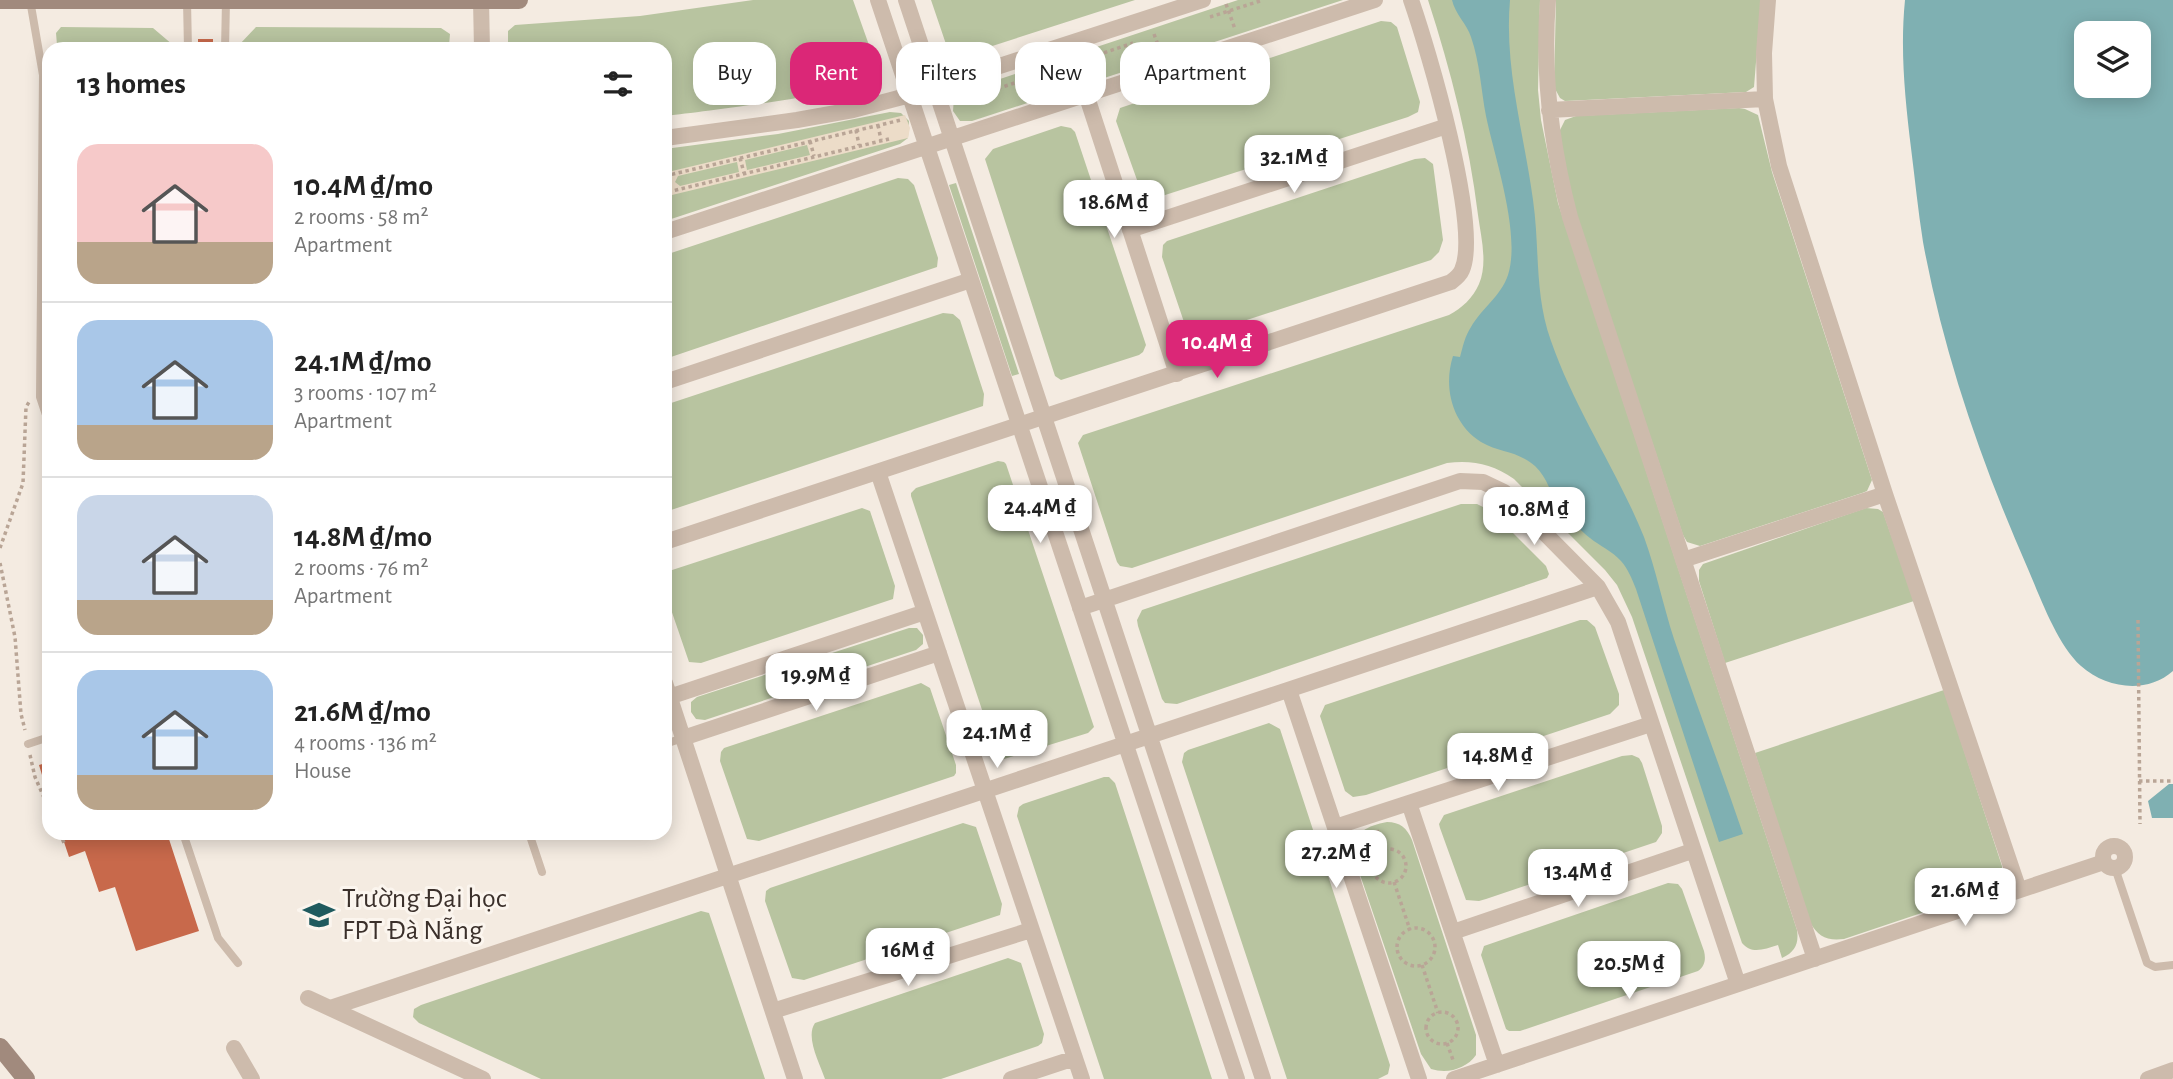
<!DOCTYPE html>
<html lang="en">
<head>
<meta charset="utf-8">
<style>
  body { margin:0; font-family:"Alegreya Sans",sans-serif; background:#f2f2f2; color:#222; height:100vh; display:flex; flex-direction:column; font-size:26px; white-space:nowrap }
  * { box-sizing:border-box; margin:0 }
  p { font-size:23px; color:#767676 }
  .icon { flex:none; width:38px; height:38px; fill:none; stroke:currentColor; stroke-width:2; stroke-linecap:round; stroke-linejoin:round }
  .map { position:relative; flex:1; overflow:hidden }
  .side { position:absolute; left:42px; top:42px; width:630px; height:798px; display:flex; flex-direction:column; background:#fff; border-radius:21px; box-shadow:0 4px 18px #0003 }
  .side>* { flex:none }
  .top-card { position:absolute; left:693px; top:42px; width:665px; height:63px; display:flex; gap:14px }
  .tools { position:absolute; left:2074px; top:21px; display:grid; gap:14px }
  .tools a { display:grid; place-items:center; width:77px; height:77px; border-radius:14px; background:#fff; box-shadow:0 4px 18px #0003; font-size:35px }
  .price { position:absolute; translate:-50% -60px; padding:0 16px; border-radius:14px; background:#fff; color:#222; font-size:23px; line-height:46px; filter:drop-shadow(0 2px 4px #0008) }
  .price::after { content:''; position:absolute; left:50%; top:42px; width:21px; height:16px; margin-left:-10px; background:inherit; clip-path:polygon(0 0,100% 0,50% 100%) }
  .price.current { background:#db2777; color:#fff }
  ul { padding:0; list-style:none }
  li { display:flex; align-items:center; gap:21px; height:175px; padding:0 35px }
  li+li { border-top:2px solid #e0e0e0 }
  li span { display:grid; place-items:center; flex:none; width:196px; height:140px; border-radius:21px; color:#555 }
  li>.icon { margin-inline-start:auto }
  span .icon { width:84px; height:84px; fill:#fffc; stroke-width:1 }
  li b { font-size:30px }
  h2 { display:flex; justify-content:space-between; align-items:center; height:84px; padding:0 35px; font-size:30px }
  .pill { padding:0 24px; border-radius:21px; background:#fff; box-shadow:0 4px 18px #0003; font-size:24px; line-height:63px }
  .pill.current { background:#db2777; color:#fff }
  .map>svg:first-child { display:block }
  .green { fill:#b8c4a0 }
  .plaza { fill:#ecdcc8; fill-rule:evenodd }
  .water { fill:#7fb0b2; fill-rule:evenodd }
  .building { fill:#c8694b }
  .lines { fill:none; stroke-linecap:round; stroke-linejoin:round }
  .path { stroke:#b9a596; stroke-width:3.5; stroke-dasharray:3.5 3.5; stroke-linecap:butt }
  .lane { stroke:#cdbbac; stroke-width:8 }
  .street { stroke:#cdbbac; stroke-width:16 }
  .secondary { stroke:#a18a7d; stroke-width:18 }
  .labels { text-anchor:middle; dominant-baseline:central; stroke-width:6; stroke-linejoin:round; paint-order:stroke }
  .poi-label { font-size:28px; fill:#3b302b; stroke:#fbf5ee; text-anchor:start }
</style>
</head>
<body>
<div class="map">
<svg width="2173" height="1079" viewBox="0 0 2173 1079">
  <rect width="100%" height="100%" fill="#f4ebe1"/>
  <!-- green -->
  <path class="green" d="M753,0H853L875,62V79C863,92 694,113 665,116V49H508V31L515,25L640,16Z
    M931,0H1135L955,58L949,53Z
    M1238,0H1343L972,121H960L953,111L954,97L961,92Z
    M1428,0H1540L1538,90L1541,120L1558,203L1797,930C1799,944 1795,952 1782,958L1778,945C1764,949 1752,955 1742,943L1632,617L1617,585L1605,570L1514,479C1492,464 1473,460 1447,463L1132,568L1120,566L1117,562L1078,443L1083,435L1449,315C1462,308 1473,298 1479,284C1488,263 1481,237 1478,215C1469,141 1451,71 1428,0Z
    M1556,0H1761L1754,87L1746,92L1565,101L1560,98L1554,87Z
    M1381,21L1391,22L1397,27L1420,102L1418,112L1408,117L1162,196L1151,198L1142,194L1116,121L1120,108Z
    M61,27L153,28L173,45H57L56,33Z
    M256,27L441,28L450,34L449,46L239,45Z
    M1739,108L1745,109L1758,115L1772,172L1872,480L1867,491L1862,493L1700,546L1687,542L1683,535L1579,223L1568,183L1559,132L1565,120L1576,116Z
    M890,112L901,113L909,121L908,138L900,144L665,221V149L778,134Z
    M1061,126L1071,128L1075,132L1146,345L1143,352L1139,355L1061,380L1055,376L985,159L993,149Z
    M1425,158L1433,164L1443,240L1439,252L1431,260L1204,334H1193L1186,328L1162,257L1163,245L1167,241L1415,159Z
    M898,178L908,179L914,185L938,258L937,267L665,359V255Z
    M956,183L1019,374L1012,376L949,185Z
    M943,313L953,314L960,320L984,394L983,406L665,512V405Z
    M998,461L1004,462L1006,464L1094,727L1088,733L1004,759L997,755L911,496V493L916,488Z
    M1461,504H1477L1491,511L1546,566L1549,574L1547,578L1177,704L1165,703L1162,699L1138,626L1137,620L1142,610Z
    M862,508L870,511L895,586L893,599L701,663L689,662L665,592L666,572Z
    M1866,508L1878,509L1883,512L1914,601L1725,663L1699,581V570L1703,564Z
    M1580,620H1587L1595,627L1619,694V705L1610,714L1366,795L1353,797L1345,791L1320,716L1325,705Z
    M909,628H917L923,635V644L916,650L705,720L696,719L691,712V702L697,697Z
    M921,683L930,688L956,765V773L954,776L759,841L747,839L720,761L721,752L724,748Z
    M1944,690L2002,866V880L1993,889L1844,939C1827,941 1818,937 1810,922L1755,753Z
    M1269,723L1280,729L1390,1065L1388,1074L1378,1079H1287L1182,762L1184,753L1188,750Z
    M1632,755L1639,758L1642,763L1662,826V833L1656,842L1486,899L1479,901L1466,900L1440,828L1439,824L1444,815L1622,756Z
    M1104,777H1109L1115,783L1212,1079H1104L1017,816L1019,807L1023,804Z
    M1387,822C1400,822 1407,828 1412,840L1476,1035V1055C1466,1069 1448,1074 1431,1069L1421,1054L1355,860C1349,836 1364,826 1387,822Z
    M963,823L976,827L1002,904L1000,915L804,980L792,978L765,901L766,891L770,888Z
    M1668,883L1678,884L1682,889L1704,951C1706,959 1705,966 1698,971L1520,1031H1509L1506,1029L1481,955L1484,946Z
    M701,911L709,913L710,916L765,1079H541L419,1023L413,1017L414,1009L421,1005Z
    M1008,958L1021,963L1044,1034L1042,1043L1038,1046L941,1079H825C820,1064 805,1037 815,1023Z"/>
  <!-- plaza -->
  <path class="plaza" d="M905,115L910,128L908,138L672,195L665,213V168L668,172ZM807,145L810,155L747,170L745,160ZM737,162L739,172L680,186L675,182L678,176Z"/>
  <!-- water -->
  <path class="water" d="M1452,0H1510C1504,68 1524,133 1533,200C1540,248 1534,293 1551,341C1575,410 1617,470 1644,537C1656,570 1663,605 1674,639C1696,704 1721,769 1743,834L1719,842L1636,589C1632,579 1628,569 1621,561C1612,551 1600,546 1590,538C1580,530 1568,518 1560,507C1550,494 1548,478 1535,466C1516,450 1500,453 1481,442C1452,424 1443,387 1453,356L1460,357C1463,346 1465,336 1471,327C1482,308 1501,296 1508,275C1521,234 1495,159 1486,116C1481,90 1480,63 1471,37C1467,24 1455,14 1452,0Z
    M1905,0H2173V671C2147,694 2107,689 2081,666C2057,644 2041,599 2028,569C1982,464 1944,356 1923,242C1918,211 1915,179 1911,148C1905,98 1900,50 1905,0ZM2086,33H2138V86H2086Z
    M2169,784H2173V818H2152L2148,801Z"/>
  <!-- building -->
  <path class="building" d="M198,39H213V49H198Z
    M49,762V795H48L39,765Z
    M61,833H167L199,931L136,951L115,887L99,892L85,851L69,857Z"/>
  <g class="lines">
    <!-- path -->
    <path class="path" d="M1226,4L1235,29
      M1210,17L1263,0
      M1154,34L1161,53
      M1094,54L1101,73
      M1027,76L1033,95
      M958,102L1133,43
      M878,125L881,140
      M856,130L859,145
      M810,141L814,156
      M740,158L744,173
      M665,176L901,120
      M665,176L668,189L665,204
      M668,192L889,139
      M0,548L23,483L26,407L29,402
      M0,563L15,637L21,714L25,730
      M2138,620L2140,824
      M30,755L35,777L49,809
      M2139,781H2173
      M1377,830L1383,849
      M60,833L64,843
      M1372 866a17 17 0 1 1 34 0a17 17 0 1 1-34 0Z
      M1394,882L1410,930
      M1397 947a19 19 0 1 1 38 0a19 19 0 1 1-38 0Z
      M1422,965L1438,1013
      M1426 1028a16 16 0 1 1 32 0a16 16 0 1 1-32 0Z
      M1447,1043L1453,1060"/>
    <!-- lane -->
    <path class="lane" d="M30,0L43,75L40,397L49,424
      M187,1L188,49
      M225,49L226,1
      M28,744L49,737
      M665,744L683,738
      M183,833L218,938L238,963
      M529,833L542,872
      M2115,868L2147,963L2155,967L2173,965"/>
    <!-- street -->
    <path class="street" d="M481,0L482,49
      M878,0L1237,1079
      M906,0L1263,1079
      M1548,0C1542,74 1551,145 1570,217L1815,959
      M1768,0L1764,53L1765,99L1779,166L1885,494L2019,890
      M1086,94L1177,374
      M1549,110L1765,99
      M665,138L797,120L853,110L910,95L1203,0
      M1130,230L1447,126
      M665,232L1375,0
      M665,382L971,280
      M878,472L1082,1079
      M665,542L1451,282C1455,279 1460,275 1462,270C1481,227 1428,49 1411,0
      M1683,560L1885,494
      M1080,608L1460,481L1483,482L1504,492L1598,587L1618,622L1738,984
      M665,683L795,1079
      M1289,690L1419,1079
      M669,697L925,612
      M683,738L939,653
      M1409,803L1497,1065
      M1335,827L1651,724
      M2103 857a11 11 0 1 1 22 0a11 11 0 1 1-22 0Z
      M1453,932L1692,851
      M308,998L483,1079
      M330,1008L1598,587
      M773,1011L1031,930
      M234,1048L252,1079
      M1011,1079L1075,1058
      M1454,1079L2104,862
      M2148,1079L2173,1070"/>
    <!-- secondary -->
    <path class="secondary" d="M0,0H519
      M0,1047L26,1079"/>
  </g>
  <!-- icons -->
  <defs>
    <symbol id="university-bare" viewBox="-9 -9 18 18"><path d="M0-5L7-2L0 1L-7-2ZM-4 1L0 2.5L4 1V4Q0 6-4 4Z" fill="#1f5a5e" stroke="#fbf5ee" stroke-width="2.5" paint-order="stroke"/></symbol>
  </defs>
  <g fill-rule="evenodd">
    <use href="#university-bare" x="297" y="893" width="44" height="44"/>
  </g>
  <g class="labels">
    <!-- poi labels -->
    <g class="poi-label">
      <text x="342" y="899">Trường Đại học<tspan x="342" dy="32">FPT Đà Nẵng</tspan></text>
    </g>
  </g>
</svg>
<div class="tools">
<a><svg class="icon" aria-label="layers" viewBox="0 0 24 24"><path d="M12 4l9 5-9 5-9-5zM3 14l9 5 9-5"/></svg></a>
</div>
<b class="price" style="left:1294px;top:195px">32.1M ₫</b>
<b class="price" style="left:1114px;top:240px">18.6M ₫</b>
<b class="price current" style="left:1217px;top:380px">10.4M ₫</b>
<b class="price" style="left:1040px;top:545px">24.4M ₫</b>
<b class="price" style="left:1534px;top:547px">10.8M ₫</b>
<b class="price" style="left:816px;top:713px">19.9M ₫</b>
<b class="price" style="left:997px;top:770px">24.1M ₫</b>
<b class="price" style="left:1498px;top:793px">14.8M ₫</b>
<b class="price" style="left:1336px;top:890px">27.2M ₫</b>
<b class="price" style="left:1578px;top:909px">13.4M ₫</b>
<b class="price" style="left:1965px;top:928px">21.6M ₫</b>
<b class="price" style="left:908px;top:988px">16M ₫</b>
<b class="price" style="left:1629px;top:1001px">20.5M ₫</b>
<div class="top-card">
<a class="pill">Buy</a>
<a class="pill current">Rent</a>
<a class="pill">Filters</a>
<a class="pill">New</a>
<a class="pill">Apartment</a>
</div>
<section class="side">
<h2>13 homes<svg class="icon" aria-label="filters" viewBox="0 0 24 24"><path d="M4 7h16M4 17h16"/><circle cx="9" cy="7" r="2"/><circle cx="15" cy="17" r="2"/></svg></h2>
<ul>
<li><span style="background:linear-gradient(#f6c9c9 70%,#b9a48a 0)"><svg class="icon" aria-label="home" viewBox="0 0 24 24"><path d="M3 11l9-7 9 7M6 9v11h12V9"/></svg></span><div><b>10.4M ₫/mo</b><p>2 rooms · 58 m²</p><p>Apartment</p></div></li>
<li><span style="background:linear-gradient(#a9c7e8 75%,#b9a48a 0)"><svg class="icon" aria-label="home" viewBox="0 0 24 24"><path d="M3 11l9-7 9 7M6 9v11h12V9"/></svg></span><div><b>24.1M ₫/mo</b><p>3 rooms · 107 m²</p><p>Apartment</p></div></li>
<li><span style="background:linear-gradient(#c9d6e8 75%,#b9a48a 0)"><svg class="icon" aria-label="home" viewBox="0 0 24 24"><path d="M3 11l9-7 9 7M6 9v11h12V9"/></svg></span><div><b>14.8M ₫/mo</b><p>2 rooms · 76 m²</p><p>Apartment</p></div></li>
<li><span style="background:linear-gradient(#a9c7e8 75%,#b9a48a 0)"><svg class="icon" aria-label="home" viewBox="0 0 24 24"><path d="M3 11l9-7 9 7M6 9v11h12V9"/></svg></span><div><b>21.6M ₫/mo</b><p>4 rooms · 136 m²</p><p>House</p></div></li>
</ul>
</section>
</div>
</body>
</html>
